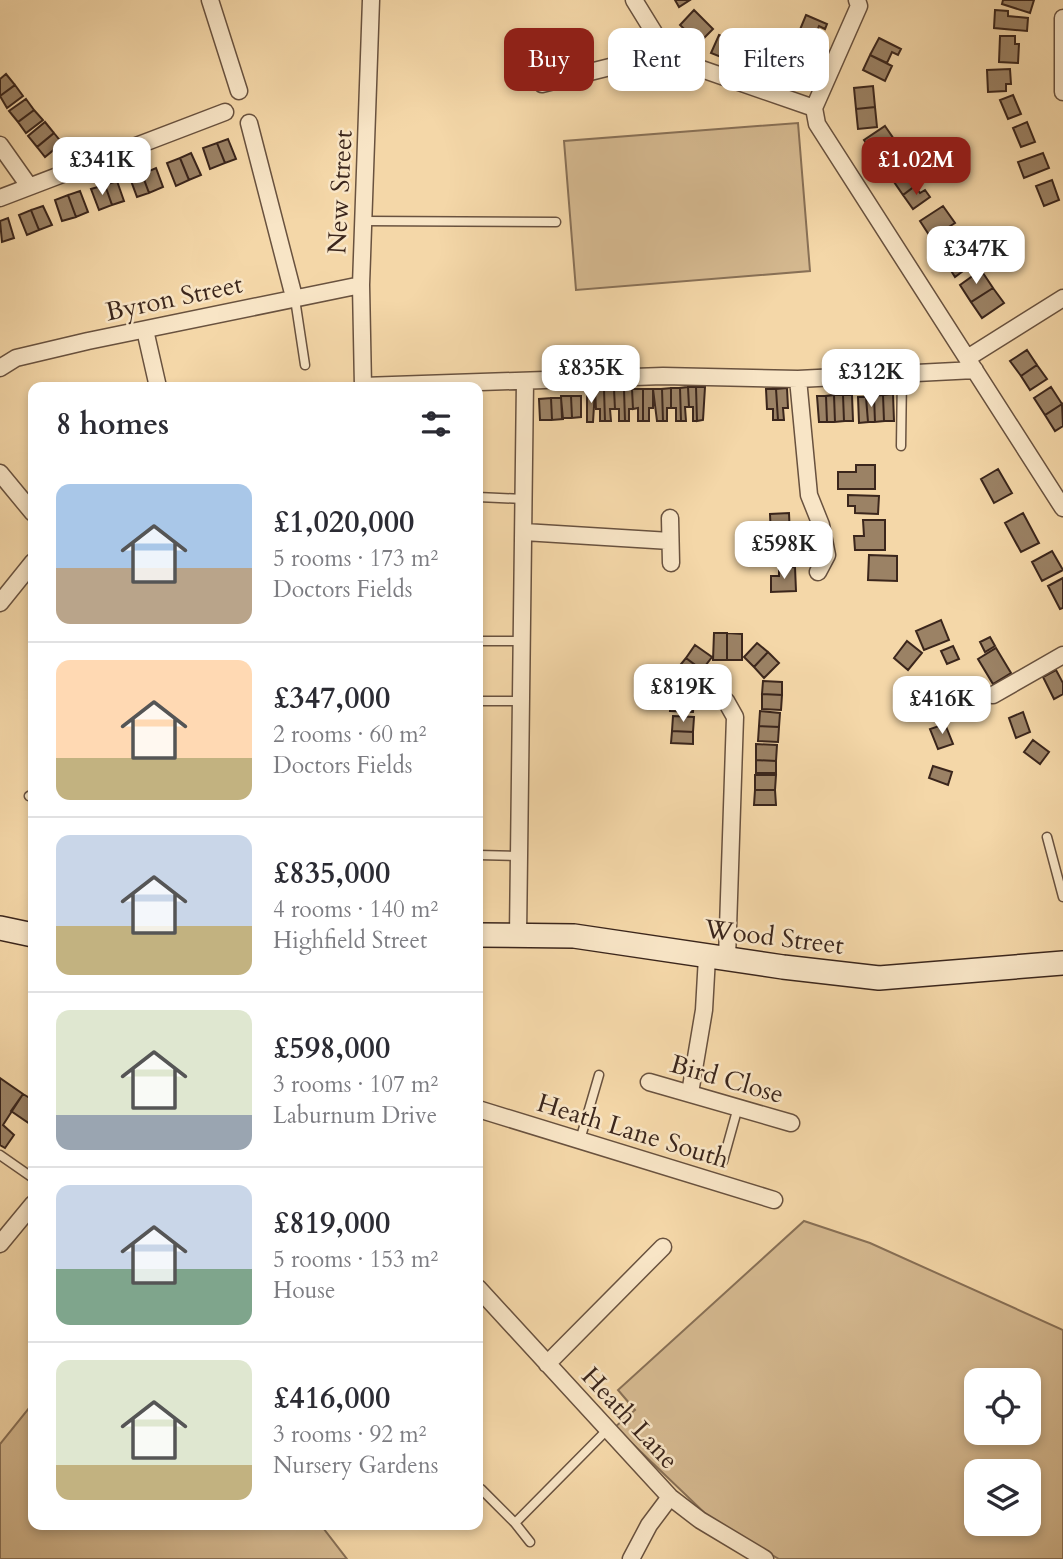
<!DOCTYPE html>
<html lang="en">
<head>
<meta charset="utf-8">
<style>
  body { margin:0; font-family:Cardo,serif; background:#f2f2f3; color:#2b2b33; height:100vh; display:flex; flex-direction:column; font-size:26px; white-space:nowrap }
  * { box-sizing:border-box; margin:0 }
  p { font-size:23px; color:#7c7c81 }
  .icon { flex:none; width:38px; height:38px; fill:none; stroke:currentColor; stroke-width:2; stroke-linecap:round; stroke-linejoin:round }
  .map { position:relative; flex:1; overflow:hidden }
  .side { position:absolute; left:28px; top:382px; width:455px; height:1148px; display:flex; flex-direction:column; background:#fff; border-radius:14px; box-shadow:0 4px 10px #0003 }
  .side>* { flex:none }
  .banner { position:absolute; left:504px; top:28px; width:453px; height:63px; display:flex; gap:14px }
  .controls { position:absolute; left:964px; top:1368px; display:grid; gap:14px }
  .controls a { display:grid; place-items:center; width:77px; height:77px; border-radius:14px; background:#fff; box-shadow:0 4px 10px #0003; font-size:35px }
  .price { position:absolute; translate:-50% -60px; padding:0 16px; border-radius:14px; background:#fff; color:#222; font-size:23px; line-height:46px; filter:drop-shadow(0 2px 4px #0008) }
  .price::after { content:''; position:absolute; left:50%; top:42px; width:21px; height:16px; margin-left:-10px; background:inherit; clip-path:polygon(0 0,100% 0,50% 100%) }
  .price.on { background:#8f2418; color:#fff }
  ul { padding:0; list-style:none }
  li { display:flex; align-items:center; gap:21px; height:175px; padding:0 28px }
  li+li { border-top:2px solid #e1e1e2 }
  li span { display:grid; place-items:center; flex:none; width:196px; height:140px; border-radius:14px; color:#555 }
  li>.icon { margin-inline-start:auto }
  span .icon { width:84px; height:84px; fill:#fffc; stroke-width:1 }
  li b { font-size:30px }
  h2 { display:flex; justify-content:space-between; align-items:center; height:84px; padding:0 28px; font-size:30px }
  .tag { padding:0 24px; border-radius:14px; background:#fff; box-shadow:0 4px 10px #0003; font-size:24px; line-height:63px }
  .tag.on { background:#8f2418; color:#fff }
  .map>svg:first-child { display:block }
  .green { fill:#d5b990; stroke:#887056; stroke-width:2; fill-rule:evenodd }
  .building { fill:#9b8265; stroke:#3b261c; stroke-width:2 }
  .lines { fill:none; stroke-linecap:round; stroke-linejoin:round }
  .lane-casing { stroke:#69523f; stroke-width:11 }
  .street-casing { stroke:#69523f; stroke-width:19 }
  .secondary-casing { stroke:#3b261c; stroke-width:26 }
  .lane { stroke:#f8e5c6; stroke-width:8 }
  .street { stroke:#f8e5c6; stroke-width:16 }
  .secondary { stroke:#f8e5c6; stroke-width:23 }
  .labels { text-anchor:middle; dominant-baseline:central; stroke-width:5; stroke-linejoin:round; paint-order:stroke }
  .street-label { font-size:26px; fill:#3b261c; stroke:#f8e5c6 }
</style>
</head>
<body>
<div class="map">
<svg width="1063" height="1559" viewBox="0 0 1063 1559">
  <rect width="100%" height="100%" fill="#f4d7a8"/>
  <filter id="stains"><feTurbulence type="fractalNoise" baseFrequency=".00286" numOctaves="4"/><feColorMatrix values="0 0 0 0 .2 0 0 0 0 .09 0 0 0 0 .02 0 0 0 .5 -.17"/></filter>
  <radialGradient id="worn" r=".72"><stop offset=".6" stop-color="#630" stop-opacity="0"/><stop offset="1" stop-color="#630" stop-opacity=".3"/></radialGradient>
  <!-- green -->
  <path class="green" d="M798,123L810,271L576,290L564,141Z
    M804,1221L870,1243L1063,1330V1559H779L713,1521L615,1427L635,1410L618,1390ZM976,1381H1029V1433H976ZM976,1472H1029V1524H976Z
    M33,1403V1524H320L347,1559H0V1444Z"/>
  <!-- building -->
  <path class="building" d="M675,0H690L679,7Z
    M1003,0H1034L1030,13L1002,4Z
    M694,10L713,29L699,43L680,25Z
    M995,10L1008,11V16L1028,18L1027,31L994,28Z
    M806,15L827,24L825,29L819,26L814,38L799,32Z
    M799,32L814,38L810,48L817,51L814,57L793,48Z
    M719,35L738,43L731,61L711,53Z
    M1000,36H1015V44H1019L1018,63L999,62Z
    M879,38L901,49L898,55L892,52L887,63L870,55Z
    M789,53L807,60L798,80L780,72Z
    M870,55L892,66L885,81L863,70Z
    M1010,69L1011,84H1006V91L988,92L987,70Z
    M6,74L15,85L0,96V79Z
    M15,85L23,96L7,108L0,96Z
    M873,86L875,107L856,109L854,88Z
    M1013,95L1021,114L1008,119L1000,100Z
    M26,99L34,110L18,122L9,111Z
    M875,107L877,127L858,129L856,109Z
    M34,110L43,120L26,133L18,122Z
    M45,122L54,133L37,147L28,136Z
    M1027,122L1035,142L1021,147L1013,128Z
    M885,126L898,145L877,159L864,140Z
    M54,133L62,143L45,157L37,147Z
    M228,139L236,159L225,163L217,143Z
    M217,143L225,163L210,169L203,148Z
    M898,145L908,161L888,175L877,159Z
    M191,153L201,175L189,180L180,158Z
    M1043,153L1049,168L1024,178L1018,162Z
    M180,158L189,180L176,186L167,163Z
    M910,167L916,176L911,179L915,186L903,195L892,179Z
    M156,168L163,187L149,193L142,174Z
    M142,174L149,193L137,197L130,178Z
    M1052,180L1059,200L1044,206L1036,186Z
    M117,181L124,201L112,205L105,185Z
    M105,185L112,205L99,210L91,189Z
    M915,186L920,193L925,190L930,197L913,209L903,195Z
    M80,191L88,212L76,217L68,195Z
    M68,195L76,217L62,221L55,200Z
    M43,206L52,225L39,230L31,210Z
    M943,206L955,223L931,238L920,221Z
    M31,210L39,230L27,235L19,215Z
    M8,218L14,238L2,242L0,221Z
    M949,233L961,250L945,261L933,245Z
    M961,250L971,265L955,277L945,261Z
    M981,270L993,288L971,302L960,285Z
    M993,288L1004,303L982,318L971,302Z
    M1027,350L1037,365L1021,376L1010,361Z
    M1037,365L1047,379L1030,390L1021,376Z
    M688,387L689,407H685L686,421H681L680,388Z
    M688,387H696L697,421H693V407H689Z
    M696,387H705L703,420L697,421Z
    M1051,387L1062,404L1045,415L1034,398Z
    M671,388V408H667V421H663L662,389Z
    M671,388H680L681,421H676V408H671Z
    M787,388L788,408H783L784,420H778L776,389Z
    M604,389L605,421H600V409H596L595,390Z
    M604,389H614L615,409H610L611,421H605Z
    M614,389H624L625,421H619V409H615Z
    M624,389H632L633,409H629V421H625Z
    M632,389H643V421H638V408L633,409Z
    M643,389H653V408H649V421H643Z
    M653,389H662L663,421H657Z
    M766,389H776L778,420H773V409H767Z
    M587,390H595L593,422H587Z
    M893,394L894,421H884L883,395Z
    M834,395L835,422H827L826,396Z
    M834,395H843L844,421L835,422Z
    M843,395H852L853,421H844Z
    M883,395L884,421L875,422L874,396Z
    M561,396H571L572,418H562Z
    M571,396H581V417L572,418Z
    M817,396H826L827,422H819Z
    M874,396L875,422H868L866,397Z
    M858,397H866L868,422L859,423Z
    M551,398L552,420H540L539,399Z
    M551,398H561L563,419L552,420Z
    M1062,404L1063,426L1055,431L1045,415Z
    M856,465H875V489H838V472H856Z
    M998,469L1012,493L994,503L981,479Z
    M848,495L879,496L878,514L855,513V506H848Z
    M789,513L790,537L771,538L770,514Z
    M1023,513L1039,543L1021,552L1005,523Z
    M863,520H885V550H855L854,536H864Z
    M776,540H793L794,565L768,566V555L777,554Z
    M1052,551L1063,570L1042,581L1032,562Z
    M869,555L897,556V581L868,580Z
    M795,567L796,591L771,592V576H779V568Z
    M1063,578V608L1060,609L1048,586Z
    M941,620L949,640L924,650L916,631Z
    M714,633H727V660H713Z
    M727,633L742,634V660H727Z
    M990,637L995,646L985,652L980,642Z
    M907,641L922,653L908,670L894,658Z
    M757,643L768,652L754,667L744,657Z
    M695,645L712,657L702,670L686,658Z
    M953,646L959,659L947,664L941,651Z
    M996,648L1011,673L993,684L978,659Z
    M768,652L779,663L764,678L754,667Z
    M686,658L702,670L694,681L677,669Z
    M1056,670L1063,683V694L1054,699L1043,677Z
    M763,681L782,682V695L762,694Z
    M671,682L693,684L694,699L671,697Z
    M945,687L950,709L933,712L928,690Z
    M762,694L782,695L781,710L762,709Z
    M671,697L694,699L693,712L670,711Z
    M760,711L780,713L779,727L759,726Z
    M1023,712L1030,732L1016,738L1009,718Z
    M673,716L694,717L693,732L672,731Z
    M945,724L953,744L938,749L930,729Z
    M759,726L779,727L778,742L758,741Z
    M672,731L693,732V744L671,743Z
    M1033,740L1049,752L1040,764L1024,752Z
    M756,744L777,745L776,761L756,760Z
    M756,760L776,761V773H756Z
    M933,766L952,772L948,785L929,778Z
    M755,775H776L775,790H755Z
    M755,790H775L776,805H754Z
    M0,1078L23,1094L3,1125L14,1135L5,1148L0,1145Z
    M23,1094L33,1100V1126L11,1111Z"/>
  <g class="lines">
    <defs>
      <path id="lane" d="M525,38L542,84
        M364,221L556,222
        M295,299L305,365
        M901,446L902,374
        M478,497L524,499
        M478,641H522
        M478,701H521
        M29,796L33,794
        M1047,837L1063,897
        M478,855L520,856
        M580,1140L599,1075
        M0,1155L33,1178
        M723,1161L738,1107
        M481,1489L515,1523L607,1430
        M515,1523L530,1542"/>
      <path id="street" d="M210,0L239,91
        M634,0L658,39L687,64L814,108
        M1063,18V92
        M542,84L622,64L658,39
        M814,108L817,124L1063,508
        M814,108L859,6L857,0
        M249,123L294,297
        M0,145L29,186
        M0,198L225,112
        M145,330L158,387
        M969,357L1063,298
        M0,368L16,358L88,341L361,285
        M798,379L809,495L821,525L827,555L818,572
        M363,386L663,376L798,379L975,370
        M363,387L361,285L371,0
        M0,473L33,513
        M670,518L671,563
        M524,532L670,541
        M0,603L33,562
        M993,695L1063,655
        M726,701L735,717L727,958
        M518,935L525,381
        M649,1082L791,1123
        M690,1093L704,1010L707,957
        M478,1109L774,1200
        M0,1244L33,1204
        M478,1288L670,1497L700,1520L765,1559
        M547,1364L663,1247
        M631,1559L649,1525L670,1497"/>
      <path id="secondary" d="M0,928L33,935
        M478,935L574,936L783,967L879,978L1063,963"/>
    </defs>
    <!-- lane casing -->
    <use href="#lane" class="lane-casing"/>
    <!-- street casing -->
    <use href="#street" class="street-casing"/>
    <!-- secondary casing -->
    <use href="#secondary" class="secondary-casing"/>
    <!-- lane -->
    <use href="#lane" class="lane"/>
    <!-- street -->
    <use href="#street" class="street"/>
    <!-- secondary -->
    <use href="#secondary" class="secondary"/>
  </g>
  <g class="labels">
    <!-- street labels -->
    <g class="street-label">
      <text transform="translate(340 192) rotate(-87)">New Street</text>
      <text transform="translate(174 298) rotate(-12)">Byron Street</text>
      <text transform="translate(774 937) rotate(7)">Wood Street</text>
      <text transform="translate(727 1079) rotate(16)">Bird Close</text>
      <text transform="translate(633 1131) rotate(17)">Heath Lane South</text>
      <text transform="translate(630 1418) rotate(47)">Heath Lane</text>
    </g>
  </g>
  <rect width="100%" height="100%" filter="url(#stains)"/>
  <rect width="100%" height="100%" fill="url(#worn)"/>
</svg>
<div class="controls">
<a><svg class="icon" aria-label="locate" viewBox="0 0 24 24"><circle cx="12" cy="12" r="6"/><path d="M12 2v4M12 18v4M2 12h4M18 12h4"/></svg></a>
<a><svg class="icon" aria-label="layers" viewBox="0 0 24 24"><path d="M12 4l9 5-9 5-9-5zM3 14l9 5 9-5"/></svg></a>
</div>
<b class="price" style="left:102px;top:197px">£341K</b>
<b class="price on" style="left:916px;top:197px">£1.02M</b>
<b class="price" style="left:976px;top:286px">£347K</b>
<b class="price" style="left:591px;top:405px">£835K</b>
<b class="price" style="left:871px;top:409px">£312K</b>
<b class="price" style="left:784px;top:581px">£598K</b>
<b class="price" style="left:683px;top:724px">£819K</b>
<b class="price" style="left:942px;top:736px">£416K</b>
<div class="banner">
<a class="tag on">Buy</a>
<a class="tag">Rent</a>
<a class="tag">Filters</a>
</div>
<section class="side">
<h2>8 homes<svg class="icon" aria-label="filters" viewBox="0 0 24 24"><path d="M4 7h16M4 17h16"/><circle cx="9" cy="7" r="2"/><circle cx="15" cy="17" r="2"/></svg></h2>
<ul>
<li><span style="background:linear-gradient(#a9c7e8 60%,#b9a48a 0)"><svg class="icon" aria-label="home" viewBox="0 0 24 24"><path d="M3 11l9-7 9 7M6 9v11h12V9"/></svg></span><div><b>£1,020,000</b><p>5 rooms · 173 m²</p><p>Doctors Fields</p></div></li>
<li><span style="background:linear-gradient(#ffd9b3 70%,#c2b280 0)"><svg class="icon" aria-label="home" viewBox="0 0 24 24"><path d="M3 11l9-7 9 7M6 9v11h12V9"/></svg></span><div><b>£347,000</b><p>2 rooms · 60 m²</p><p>Doctors Fields</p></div></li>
<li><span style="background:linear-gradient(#c9d6e8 65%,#c2b280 0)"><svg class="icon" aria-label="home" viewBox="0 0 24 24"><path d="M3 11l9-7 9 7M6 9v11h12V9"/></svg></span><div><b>£835,000</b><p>4 rooms · 140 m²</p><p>Highfield Street</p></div></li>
<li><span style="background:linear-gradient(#dfe7d0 75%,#9aa5b1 0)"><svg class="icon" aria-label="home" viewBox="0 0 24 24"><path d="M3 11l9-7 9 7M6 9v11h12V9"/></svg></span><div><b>£598,000</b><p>3 rooms · 107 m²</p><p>Laburnum Drive</p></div></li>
<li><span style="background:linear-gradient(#c9d6e8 60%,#7fa58c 0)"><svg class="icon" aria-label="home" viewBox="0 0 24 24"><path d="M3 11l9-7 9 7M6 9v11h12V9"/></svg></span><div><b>£819,000</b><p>5 rooms · 153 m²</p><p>House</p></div></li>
<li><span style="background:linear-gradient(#dfe7d0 75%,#c2b280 0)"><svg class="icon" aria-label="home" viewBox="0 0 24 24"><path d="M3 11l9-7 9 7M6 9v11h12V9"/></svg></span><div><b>£416,000</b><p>3 rooms · 92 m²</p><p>Nursery Gardens</p></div></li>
</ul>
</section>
</div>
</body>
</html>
